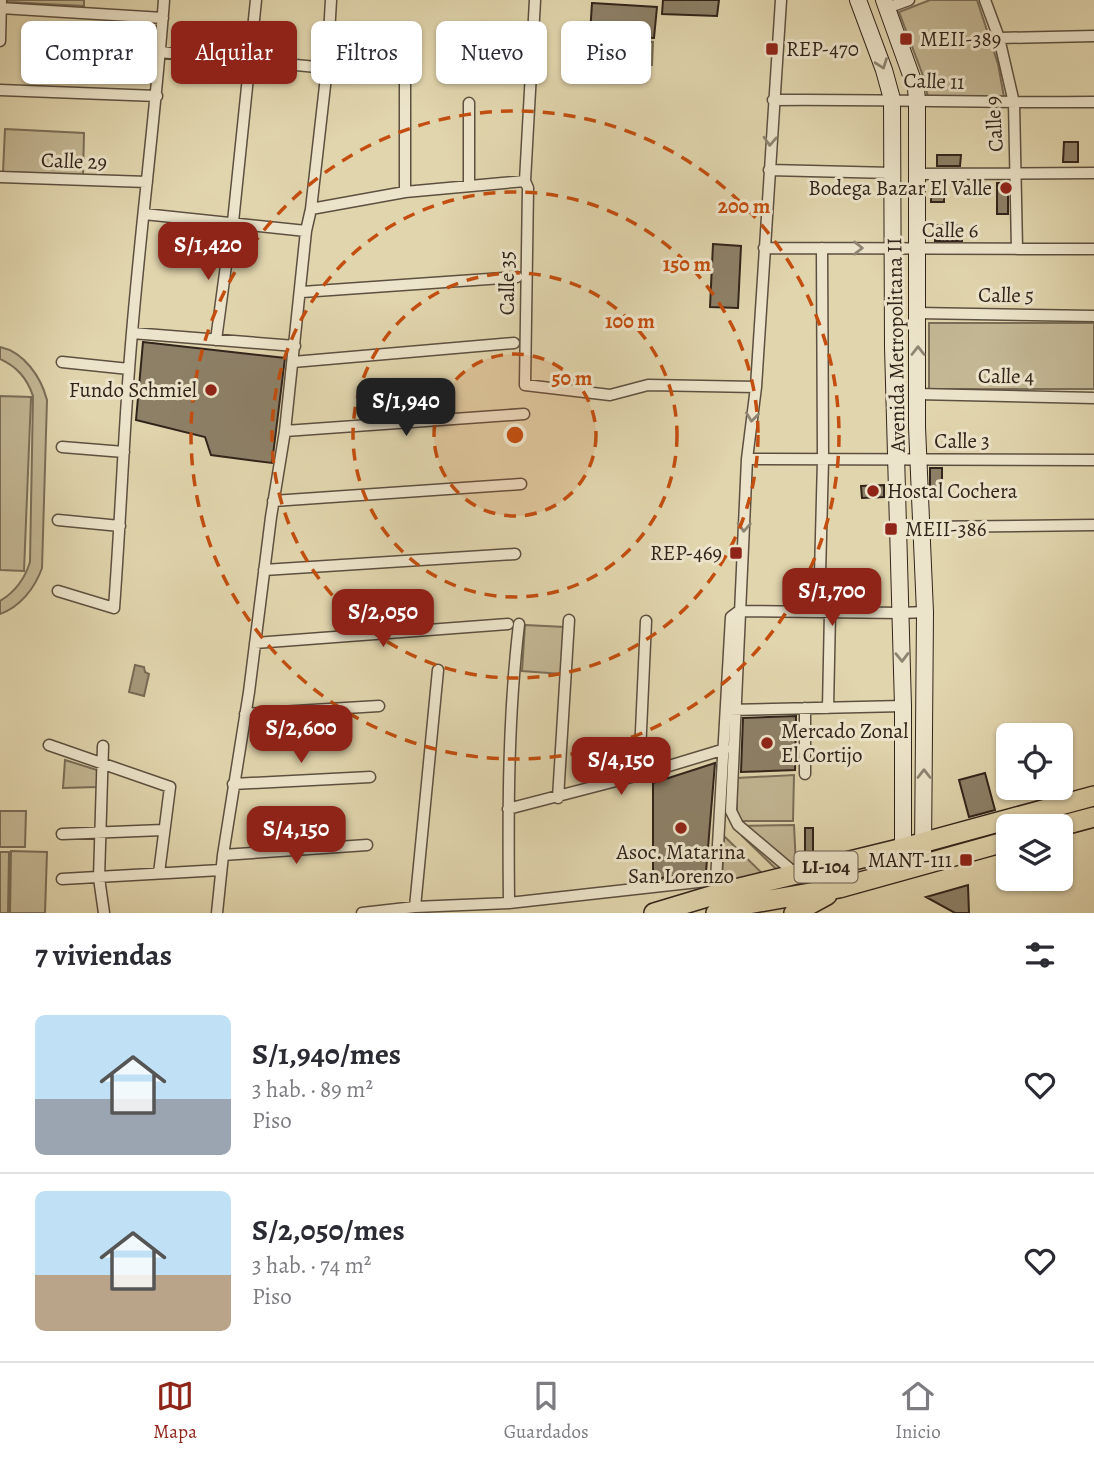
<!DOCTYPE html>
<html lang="es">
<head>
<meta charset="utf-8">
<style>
  body { margin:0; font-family:Alegreya,serif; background:#f7f7f7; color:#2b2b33; height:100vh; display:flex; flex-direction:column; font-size:26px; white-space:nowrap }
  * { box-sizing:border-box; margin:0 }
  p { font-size:23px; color:#7c7c81 }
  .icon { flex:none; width:38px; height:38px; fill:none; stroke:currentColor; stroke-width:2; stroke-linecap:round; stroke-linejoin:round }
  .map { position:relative; height:913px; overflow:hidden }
  .details { display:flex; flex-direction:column; background:#fff; flex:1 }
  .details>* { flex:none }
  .top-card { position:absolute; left:21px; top:21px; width:700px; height:63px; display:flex; gap:14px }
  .fabs { position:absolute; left:996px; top:723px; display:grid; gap:14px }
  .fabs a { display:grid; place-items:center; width:77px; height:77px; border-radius:10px; background:#fff; box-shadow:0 2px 5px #0004; font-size:35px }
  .price { position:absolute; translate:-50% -60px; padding:0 16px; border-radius:14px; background:#8f2418; color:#fff; font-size:23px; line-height:46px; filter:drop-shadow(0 2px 4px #0008) }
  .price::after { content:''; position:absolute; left:50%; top:42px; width:21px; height:16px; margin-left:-10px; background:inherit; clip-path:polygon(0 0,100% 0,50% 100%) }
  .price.on { background:#222; color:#fff }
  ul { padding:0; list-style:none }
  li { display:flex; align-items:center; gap:21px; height:175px; padding:0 35px }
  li+li { border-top:2px solid #e1e1e2 }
  li span { display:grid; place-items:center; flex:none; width:196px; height:140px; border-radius:10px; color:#555 }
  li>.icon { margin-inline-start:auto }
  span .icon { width:84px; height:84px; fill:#fffc; stroke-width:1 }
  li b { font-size:30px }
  h2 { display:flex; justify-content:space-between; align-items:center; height:84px; padding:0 35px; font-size:30px }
  .tag { padding:0 24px; border-radius:10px; background:#fff; box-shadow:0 2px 5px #0004; font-size:24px; line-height:63px }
  .tag.on { background:#8f2418; color:#fff }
  .tab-bar { display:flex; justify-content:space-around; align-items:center; height:98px; border-top:2px solid #e1e1e2; background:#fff; font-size:19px; color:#7c7c81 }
  .tab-bar a { display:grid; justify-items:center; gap:4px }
  .tab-bar .on { color:#8f2418 }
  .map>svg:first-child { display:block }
  .green { fill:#c3b794; stroke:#7a6e58; stroke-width:2 }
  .water { fill:#a5997b; stroke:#776a55; stroke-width:2 }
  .building { fill:#8d8067; stroke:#31241b; stroke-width:2 }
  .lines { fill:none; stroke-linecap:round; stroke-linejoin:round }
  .minor-casing { stroke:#5d5040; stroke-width:13 }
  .secondary-casing { stroke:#31241b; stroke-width:18 }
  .trunk-casing { stroke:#31241b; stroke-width:22 }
  .minor { stroke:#ece4ca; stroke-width:10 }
  .secondary { stroke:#ece4ca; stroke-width:16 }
  .trunk { stroke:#e1d5ad; stroke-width:19 }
  .oneway { stroke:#8e8472 }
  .ring { fill:none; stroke:#c34e0f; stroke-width:3.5; stroke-dasharray:12 9 }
  .poi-dot { fill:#8f2418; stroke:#ece4ca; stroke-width:2.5 }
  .labels { text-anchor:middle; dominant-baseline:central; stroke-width:6; stroke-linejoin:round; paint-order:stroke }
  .shield { fill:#ece4ca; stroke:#695e50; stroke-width:2 }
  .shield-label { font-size:19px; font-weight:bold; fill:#31241b }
  .poi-label { font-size:21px; fill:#31241b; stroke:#ece4ca; text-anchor:start }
  .street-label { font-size:21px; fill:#31241b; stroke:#ece4ca }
  .centre { fill:#c34e0f; stroke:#ece4ca; stroke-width:3.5 }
  .ring-label { font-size:21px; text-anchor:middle; font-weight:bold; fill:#c34e0f; stroke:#ece4ca; stroke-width:6; stroke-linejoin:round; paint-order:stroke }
</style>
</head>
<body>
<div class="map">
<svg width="1094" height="913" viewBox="0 0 1094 913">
  <rect width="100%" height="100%" fill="#e1d5ad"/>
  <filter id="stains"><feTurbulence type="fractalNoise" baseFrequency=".00286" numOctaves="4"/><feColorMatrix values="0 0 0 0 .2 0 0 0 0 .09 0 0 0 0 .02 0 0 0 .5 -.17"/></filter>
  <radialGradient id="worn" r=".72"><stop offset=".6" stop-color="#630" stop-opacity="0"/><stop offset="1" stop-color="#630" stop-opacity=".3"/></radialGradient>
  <!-- green -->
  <path class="green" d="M7,0H84V6L7,2Z
    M930,0H977L998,64L1004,97H928L922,73L899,12Z
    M609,39L653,42L652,65L607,63Z
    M5,129L84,133L83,175L3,172Z
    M929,323H1094V389H929Z
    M0,347C24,352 41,377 47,400L42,568C35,588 20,607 0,614V601C15,592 25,578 30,562L33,396C27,378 17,367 0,359Z
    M0,396L31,397L24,571L0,570Z
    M525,625L565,627L562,674L522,671Z
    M65,760L97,770V787L63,788Z
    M794,775L793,821H737V778Z
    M0,811H26L25,847H0Z
    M794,825L796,866L778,871L742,836L737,826Z
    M724,836L766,877L728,887L722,882Z
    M11,851L47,852L45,913H10Z
    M0,852H9L8,913H0Z"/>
  <!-- water -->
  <path class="water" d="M135,665L144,667L145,672L149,674L144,696L129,692Z"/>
  <!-- building -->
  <path class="building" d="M663,0H719L717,16L662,14Z
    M592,3L657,7L654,38L590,34Z
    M574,41H593L592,61L573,59Z
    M1064,142H1078V162H1063Z
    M937,155H961L960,166H937Z
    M931,183H944V202H931Z
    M997,183H1004L1008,187V214H997Z
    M935,225L963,226L962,241H935Z
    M713,244L741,246L738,308L710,307Z
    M143,342L285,358L272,463L211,455L205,437L136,420Z
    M930,468H942V492H930Z
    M884,485V497L862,498L861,486Z
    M796,716L795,770L741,772L743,718Z
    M715,763L706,872L653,879V783Z
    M985,773L995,810L969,817L959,780Z
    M805,828H813V855L805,857Z
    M968,885L969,913H955L926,897Z"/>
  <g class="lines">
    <defs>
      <path id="minor" d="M535,0L525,181L528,188L525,385L610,395L648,385L756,387
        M781,0L756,387L747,459L731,811L738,825L796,874
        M985,0L999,38L1014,103L1017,249
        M0,8L163,18
        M887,8L909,0
        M448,38L532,51
        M999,38L1094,36
        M0,41L1,0
        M160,52L327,68
        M0,90L157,96
        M773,100C880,99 987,103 1094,102
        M769,170L892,173
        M916,174L1094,173
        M0,177L147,182
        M469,186V103
        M405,192V84
        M311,209L327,68L331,0
        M144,214L306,231L311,209L405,192L525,181
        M233,222L256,0
        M764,248L1094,249
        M302,292L517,277
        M918,313L1094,316
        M132,333L295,346
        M216,340L231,228
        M62,362L129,369
        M293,362L514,343
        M917,394L1094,398
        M285,431L524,414
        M62,447L124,452
        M747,459L1094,460
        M273,501L521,484
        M58,520L120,526
        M921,527L1094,525
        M264,570L515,554
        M58,591L114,608C120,528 123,449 129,370C138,246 155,123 164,0
        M819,612L823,460L822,248
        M255,643L508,624
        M805,708V774
        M828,708L830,612
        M729,710L903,706
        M245,714L379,706
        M49,745L170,787L159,873
        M103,746L99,878L104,913
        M639,775L646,621
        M233,784L370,777
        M558,798L569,620
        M508,809L639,775L725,749
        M62,834L163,830
        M223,855L367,845
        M62,879L221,870
        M727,891L717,884L716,880L731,617L739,611L901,613L925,612
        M509,903C508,809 508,717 519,624
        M415,907L438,670
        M217,913L223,855L249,692L271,517L285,431L306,231
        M362,913L415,907L509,903L716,880"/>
      <path id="secondary" d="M858,0L884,70L892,99L893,347L903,706V848L923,865
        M884,0L916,89L917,100V427L925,612L923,853"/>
      <path id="trunk" d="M1060,826L1094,817
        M654,913L727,891L903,848L1094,796
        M716,913L742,905L839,888L1008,841
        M794,913L827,895"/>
    </defs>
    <!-- minor casing -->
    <use href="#minor" class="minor-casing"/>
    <!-- secondary casing -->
    <use href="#secondary" class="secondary-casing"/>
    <!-- trunk casing -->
    <use href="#trunk" class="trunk-casing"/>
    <!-- minor -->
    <use href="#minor" class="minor"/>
    <!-- secondary -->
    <use href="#secondary" class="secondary"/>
    <!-- trunk -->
    <use href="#trunk" class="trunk"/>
  </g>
  <!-- one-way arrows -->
  <defs><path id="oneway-chevron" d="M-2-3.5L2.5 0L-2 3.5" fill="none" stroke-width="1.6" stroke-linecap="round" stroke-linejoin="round" transform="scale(1.75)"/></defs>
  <g class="oneway">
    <use href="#oneway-chevron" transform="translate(882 64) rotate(70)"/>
    <use href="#oneway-chevron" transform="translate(770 141) rotate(93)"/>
    <use href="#oneway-chevron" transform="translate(858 248)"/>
    <use href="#oneway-chevron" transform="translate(918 351) rotate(-90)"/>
    <use href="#oneway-chevron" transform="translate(752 417) rotate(97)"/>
    <use href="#oneway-chevron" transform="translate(744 527) rotate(93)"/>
    <use href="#oneway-chevron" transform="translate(902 657) rotate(89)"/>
    <use href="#oneway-chevron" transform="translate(924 774) rotate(-90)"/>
  </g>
  <!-- distance rings -->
  <circle cx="515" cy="435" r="81" fill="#c34e0f" fill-opacity=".12"/>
  <g class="ring">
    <circle cx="515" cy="435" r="81"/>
    <circle cx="515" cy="435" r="162"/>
    <circle cx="515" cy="435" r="243"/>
    <circle cx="515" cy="435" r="324"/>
  </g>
  <!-- markers -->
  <g class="poi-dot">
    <rect x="899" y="32" width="14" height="14" rx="3.5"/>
    <rect x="765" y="42" width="14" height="14" rx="3.5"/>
    <circle cx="1006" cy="188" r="7"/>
    <circle cx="211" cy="390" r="7"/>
    <circle cx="873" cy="491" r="7"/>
    <rect x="884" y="522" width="14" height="14" rx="3.5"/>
    <rect x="729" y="546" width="14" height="14" rx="3.5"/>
    <circle cx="767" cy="743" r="7"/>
    <circle cx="681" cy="828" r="7"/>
    <rect x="959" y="853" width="14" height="14" rx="3.5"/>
  </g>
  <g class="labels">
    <!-- shield labels -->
    <rect class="shield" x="794.5" y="851.5" width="63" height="31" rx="5"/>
    <g class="shield-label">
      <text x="826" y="867">LI-104</text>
    </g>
    <!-- poi labels -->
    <g class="poi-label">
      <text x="920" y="39">MEII-389</text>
      <text x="786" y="49">REP-470</text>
      <text x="992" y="188" text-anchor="end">Bodega Bazar El Valle</text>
      <text x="197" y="390" text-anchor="end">Fundo Schmiel</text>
      <text x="887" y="491">Hostal Cochera</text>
      <text x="905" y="529">MEII-386</text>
      <text x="722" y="553" text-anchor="end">REP-469</text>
      <text x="781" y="731">Mercado Zonal<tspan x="781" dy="24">El Cortijo</tspan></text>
      <text x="681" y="852" text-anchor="middle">Asoc. Matarina<tspan x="681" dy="24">San Lorenzo</tspan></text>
      <text x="952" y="860" text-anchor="end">MANT-111</text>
    </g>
    <!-- street labels -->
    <g class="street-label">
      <text transform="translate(934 81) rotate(2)">Calle 11</text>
      <text transform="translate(994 124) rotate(-94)">Calle 9</text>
      <text transform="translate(74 161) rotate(2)">Calle 29</text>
      <text transform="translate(950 230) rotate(1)">Calle 6</text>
      <text transform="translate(507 283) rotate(-90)">Calle 35</text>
      <text transform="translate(1006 295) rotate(1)">Calle 5</text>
      <text transform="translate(896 345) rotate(-91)">Avenida Metropolitana II</text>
      <text transform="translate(1006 376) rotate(1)">Calle 4</text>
      <text x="962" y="441">Calle 3</text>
    </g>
  </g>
  <circle cx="515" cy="435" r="10" class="centre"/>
  <g class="ring-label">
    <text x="744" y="213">200 m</text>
    <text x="687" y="271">150 m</text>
    <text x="630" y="328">100 m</text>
    <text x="572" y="385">50 m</text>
  </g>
  <rect width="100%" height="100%" filter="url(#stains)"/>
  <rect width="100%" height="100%" fill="url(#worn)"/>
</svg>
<div class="fabs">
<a><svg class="icon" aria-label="locate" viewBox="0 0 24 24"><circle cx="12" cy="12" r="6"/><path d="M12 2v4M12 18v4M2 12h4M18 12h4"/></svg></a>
<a><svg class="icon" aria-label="layers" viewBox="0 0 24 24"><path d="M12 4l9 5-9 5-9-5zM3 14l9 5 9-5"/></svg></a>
</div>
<b class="price" style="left:208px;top:282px">S/1,420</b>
<b class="price on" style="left:406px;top:438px">S/1,940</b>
<b class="price" style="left:832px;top:628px">S/1,700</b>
<b class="price" style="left:383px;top:649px">S/2,050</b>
<b class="price" style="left:301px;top:765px">S/2,600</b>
<b class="price" style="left:621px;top:797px">S/4,150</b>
<b class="price" style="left:296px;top:866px">S/4,150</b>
<div class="top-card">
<a class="tag">Comprar</a>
<a class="tag on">Alquilar</a>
<a class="tag">Filtros</a>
<a class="tag">Nuevo</a>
<a class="tag">Piso</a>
</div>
</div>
<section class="details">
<h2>7 viviendas<svg class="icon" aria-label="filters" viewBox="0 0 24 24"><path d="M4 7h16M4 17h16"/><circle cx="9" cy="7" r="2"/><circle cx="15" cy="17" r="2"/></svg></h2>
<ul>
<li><span style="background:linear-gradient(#bfe0f5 60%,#9aa5b1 0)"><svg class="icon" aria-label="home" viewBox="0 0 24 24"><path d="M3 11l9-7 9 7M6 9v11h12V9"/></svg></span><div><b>S/1,940/mes</b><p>3 hab. · 89 m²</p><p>Piso</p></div><svg class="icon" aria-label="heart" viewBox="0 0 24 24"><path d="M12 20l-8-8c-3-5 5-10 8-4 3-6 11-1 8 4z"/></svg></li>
<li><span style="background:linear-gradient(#bfe0f5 60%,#b9a48a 0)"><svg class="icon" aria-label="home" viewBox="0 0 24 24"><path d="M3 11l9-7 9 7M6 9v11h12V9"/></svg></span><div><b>S/2,050/mes</b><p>3 hab. · 74 m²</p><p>Piso</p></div><svg class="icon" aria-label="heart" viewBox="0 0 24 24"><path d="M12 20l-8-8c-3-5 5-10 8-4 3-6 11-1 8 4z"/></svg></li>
</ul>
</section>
<nav class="tab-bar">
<a class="on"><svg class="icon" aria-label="map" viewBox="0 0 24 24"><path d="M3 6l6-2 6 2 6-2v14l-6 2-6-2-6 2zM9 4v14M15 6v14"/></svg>Mapa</a>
<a><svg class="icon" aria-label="saved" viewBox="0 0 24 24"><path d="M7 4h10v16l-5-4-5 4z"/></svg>Guardados</a>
<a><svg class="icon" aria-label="home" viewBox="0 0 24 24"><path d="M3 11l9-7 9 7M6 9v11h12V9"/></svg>Inicio</a>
</nav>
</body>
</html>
